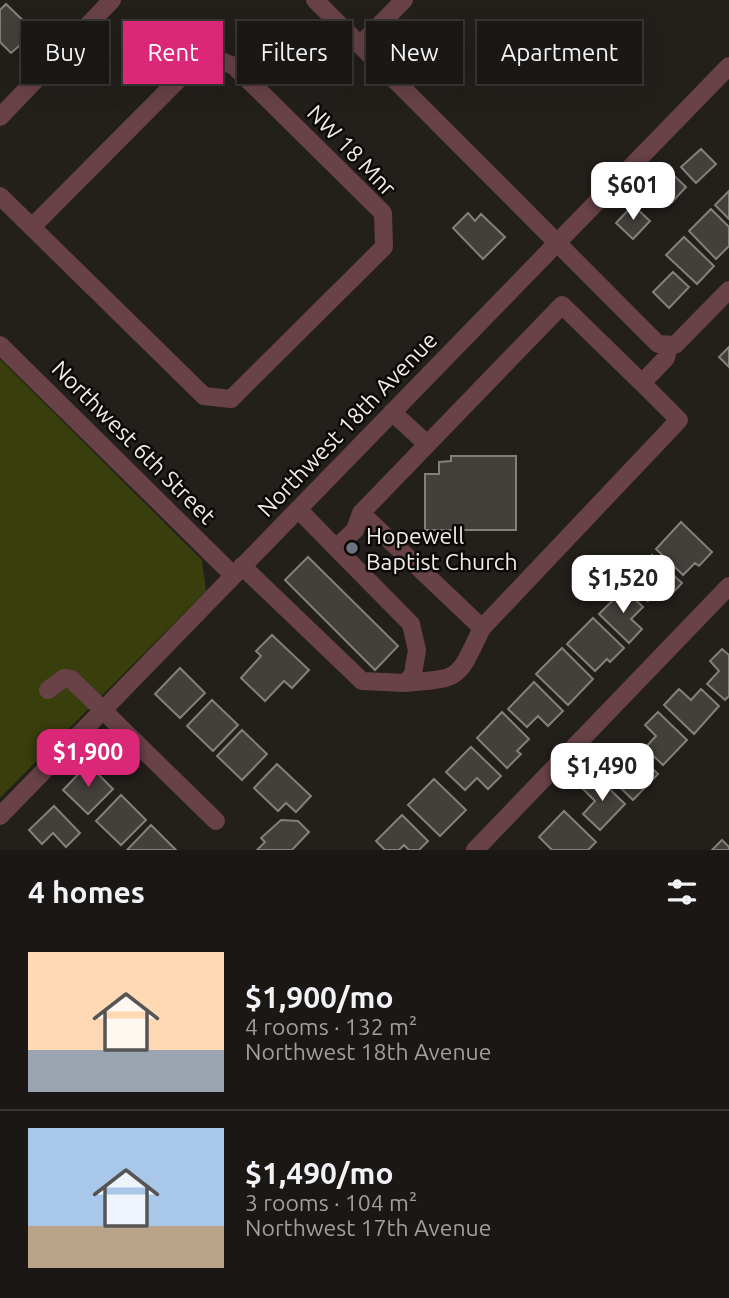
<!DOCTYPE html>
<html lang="en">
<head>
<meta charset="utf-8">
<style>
  body { margin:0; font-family:Ubuntu,sans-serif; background:#23201d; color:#f1f3f6; height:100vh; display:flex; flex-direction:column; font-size:26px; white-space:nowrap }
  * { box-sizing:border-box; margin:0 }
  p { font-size:23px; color:#9f9fa0 }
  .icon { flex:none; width:38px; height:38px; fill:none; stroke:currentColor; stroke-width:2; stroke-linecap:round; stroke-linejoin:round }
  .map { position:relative; height:850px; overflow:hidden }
  .sheet { display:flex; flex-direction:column; background:#1a1714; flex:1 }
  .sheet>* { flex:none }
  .top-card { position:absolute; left:21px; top:21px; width:688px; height:63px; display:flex; gap:14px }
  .price { position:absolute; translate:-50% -60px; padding:0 16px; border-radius:14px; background:#fff; color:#222; font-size:23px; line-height:46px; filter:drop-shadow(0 2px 4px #0008) }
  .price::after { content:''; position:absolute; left:50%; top:42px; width:21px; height:16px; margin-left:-10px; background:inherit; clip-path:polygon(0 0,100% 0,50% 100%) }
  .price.current { background:#db2777; color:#fff }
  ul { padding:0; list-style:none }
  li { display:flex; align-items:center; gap:21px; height:175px; padding:0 28px }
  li+li { border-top:2px solid #383634 }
  li span { display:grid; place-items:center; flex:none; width:196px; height:140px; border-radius:0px; color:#555 }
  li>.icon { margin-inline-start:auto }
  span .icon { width:84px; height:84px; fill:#fffc; stroke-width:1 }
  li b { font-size:30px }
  h2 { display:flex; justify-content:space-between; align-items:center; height:84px; padding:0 28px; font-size:30px }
  .pill { padding:0 24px; border-radius:0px; background:#1a1714; box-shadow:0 7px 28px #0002,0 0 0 2px #383634; font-size:24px; line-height:63px }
  .pill.current { background:#db2777; color:#fff }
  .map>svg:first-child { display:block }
  .green { fill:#383e0c }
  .building { fill:#433f3a; stroke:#847f7a; stroke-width:2 }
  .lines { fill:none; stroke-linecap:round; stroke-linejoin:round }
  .minor { stroke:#684247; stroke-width:18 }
  .worship-dot { fill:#6b7280; stroke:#0b0907; stroke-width:2.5 }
  .labels { text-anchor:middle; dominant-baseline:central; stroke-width:5; stroke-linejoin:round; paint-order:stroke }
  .street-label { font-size:23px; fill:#efebe9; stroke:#0b0907 }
  .poi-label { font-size:23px; fill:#efebe9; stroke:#0b0907; text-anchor:start }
</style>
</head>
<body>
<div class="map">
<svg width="729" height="850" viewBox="0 0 729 850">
  <rect width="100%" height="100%" fill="#231f1b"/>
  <!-- green -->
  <path class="green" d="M0,359L202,560L206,591L0,798Z"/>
  <!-- building -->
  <path class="building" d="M6,4L35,32L11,53L0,42V10Z
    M701,149L716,164L696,183L681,167Z
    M666,168L686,187L672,202L652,183Z
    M729,191V219L715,205Z
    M633,205L650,221L633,239L616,223Z
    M711,209L729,227V246L716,259L689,231Z
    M468,213L475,221L481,214L505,237L483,259L453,228Z
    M684,237L714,266L697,284L666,255Z
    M673,272L689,287L669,308L653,292Z
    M729,347V367L719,357Z
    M451,456H516V530H425V474H439V462L451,461Z
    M681,522L712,552L699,566L695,563L683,575L656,549Z
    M652,555L682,583L667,599L659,590L648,601L627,581Z
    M308,557L398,646L375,670L285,580Z
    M624,589L643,607L631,619L642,629L629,643L599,614Z
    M593,618L624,648L610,662L607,659L595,671L567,644Z
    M272,635L309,670L292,688L284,681L265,701L241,678L261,656L256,651Z
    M562,648L593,679L568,705L536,674Z
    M722,649L729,655V696L725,700L707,684L719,671L710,661Z
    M180,668L205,693L180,718L155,694Z
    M534,682L563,711L548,726L538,716L527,727L508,709Z
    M679,689L691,700L701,689L719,706L694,734L664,705Z
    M212,700L238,725L213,751L187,726Z
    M502,712L529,739L517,751L521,754L507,768L477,738Z
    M658,712L687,740L663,765L645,748L656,736L645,725Z
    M242,730L267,754L242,780L217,756Z
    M471,747L501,776L488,789L477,778L465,790L446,772Z
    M631,748L658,774L633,800L602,770L616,756L620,759Z
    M88,764L113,789L88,814L63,790Z
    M277,764L311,796L296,812L286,803L278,811L254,788Z
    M596,776L625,804L600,830L583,814L595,801L583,789Z
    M434,779L466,810L440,836L408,805Z
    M121,795L146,820L121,845L96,821Z
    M54,806L80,833L66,847L53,833L42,844L29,830Z
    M564,811L596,842L588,850H552L539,837Z
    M402,815L428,841L419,850H409L404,845L399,850H385L376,841Z
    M281,820L298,821L309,832L292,850H257L265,842L261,838Z
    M151,825L176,850H127Z
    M722,840L729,847V850H712Z"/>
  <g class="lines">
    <!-- minor -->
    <path class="minor" d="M315,0L658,344L675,345L729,290
      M360,45L404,0
      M0,117L112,0
      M0,196L204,396L231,399L384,247L383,213L234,66L214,58L189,69L32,227
      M0,345L233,575
      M642,383L679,420L482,628L361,513L562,305L642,383L666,358L669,345
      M392,412L427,444
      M298,509L336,548
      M242,566L362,681L406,683L413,674L417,650L411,624L336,548L355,530L361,513
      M406,683C463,678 457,679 482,628
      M48,690L64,678L71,679L216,821
      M0,816L729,66
      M475,850L729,586"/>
  </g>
  <!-- markers -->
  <circle class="worship-dot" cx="352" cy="548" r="7"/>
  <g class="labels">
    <!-- street labels -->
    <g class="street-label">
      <text transform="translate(352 150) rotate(46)">NW 18 Mnr</text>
      <text transform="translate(347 424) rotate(-46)">Northwest 18th Avenue</text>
      <text transform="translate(134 442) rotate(45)">Northwest 6th Street</text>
    </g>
    <!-- poi labels -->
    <g class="poi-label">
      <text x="366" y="535">Hopewell<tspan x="366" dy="26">Baptist Church</tspan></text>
    </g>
  </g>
</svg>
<b class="price" style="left:633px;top:222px">$601</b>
<b class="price" style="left:623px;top:615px">$1,520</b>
<b class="price current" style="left:88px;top:789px">$1,900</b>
<b class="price" style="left:602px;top:803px">$1,490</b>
<div class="top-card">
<a class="pill">Buy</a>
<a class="pill current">Rent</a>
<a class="pill">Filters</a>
<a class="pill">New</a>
<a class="pill">Apartment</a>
</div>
</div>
<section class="sheet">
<h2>4 homes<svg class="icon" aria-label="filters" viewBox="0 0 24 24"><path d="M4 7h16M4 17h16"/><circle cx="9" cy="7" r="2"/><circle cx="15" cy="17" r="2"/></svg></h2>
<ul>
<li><span style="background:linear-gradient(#ffd9b3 70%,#9aa5b1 0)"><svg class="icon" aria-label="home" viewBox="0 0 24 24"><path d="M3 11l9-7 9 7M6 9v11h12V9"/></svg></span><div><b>$1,900/mo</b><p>4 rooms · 132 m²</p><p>Northwest 18th Avenue</p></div></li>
<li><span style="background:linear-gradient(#a9c7e8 70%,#b9a48a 0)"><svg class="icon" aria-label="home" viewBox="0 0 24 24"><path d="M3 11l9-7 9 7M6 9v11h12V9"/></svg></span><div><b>$1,490/mo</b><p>3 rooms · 104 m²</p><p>Northwest 17th Avenue</p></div></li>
</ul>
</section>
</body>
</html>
